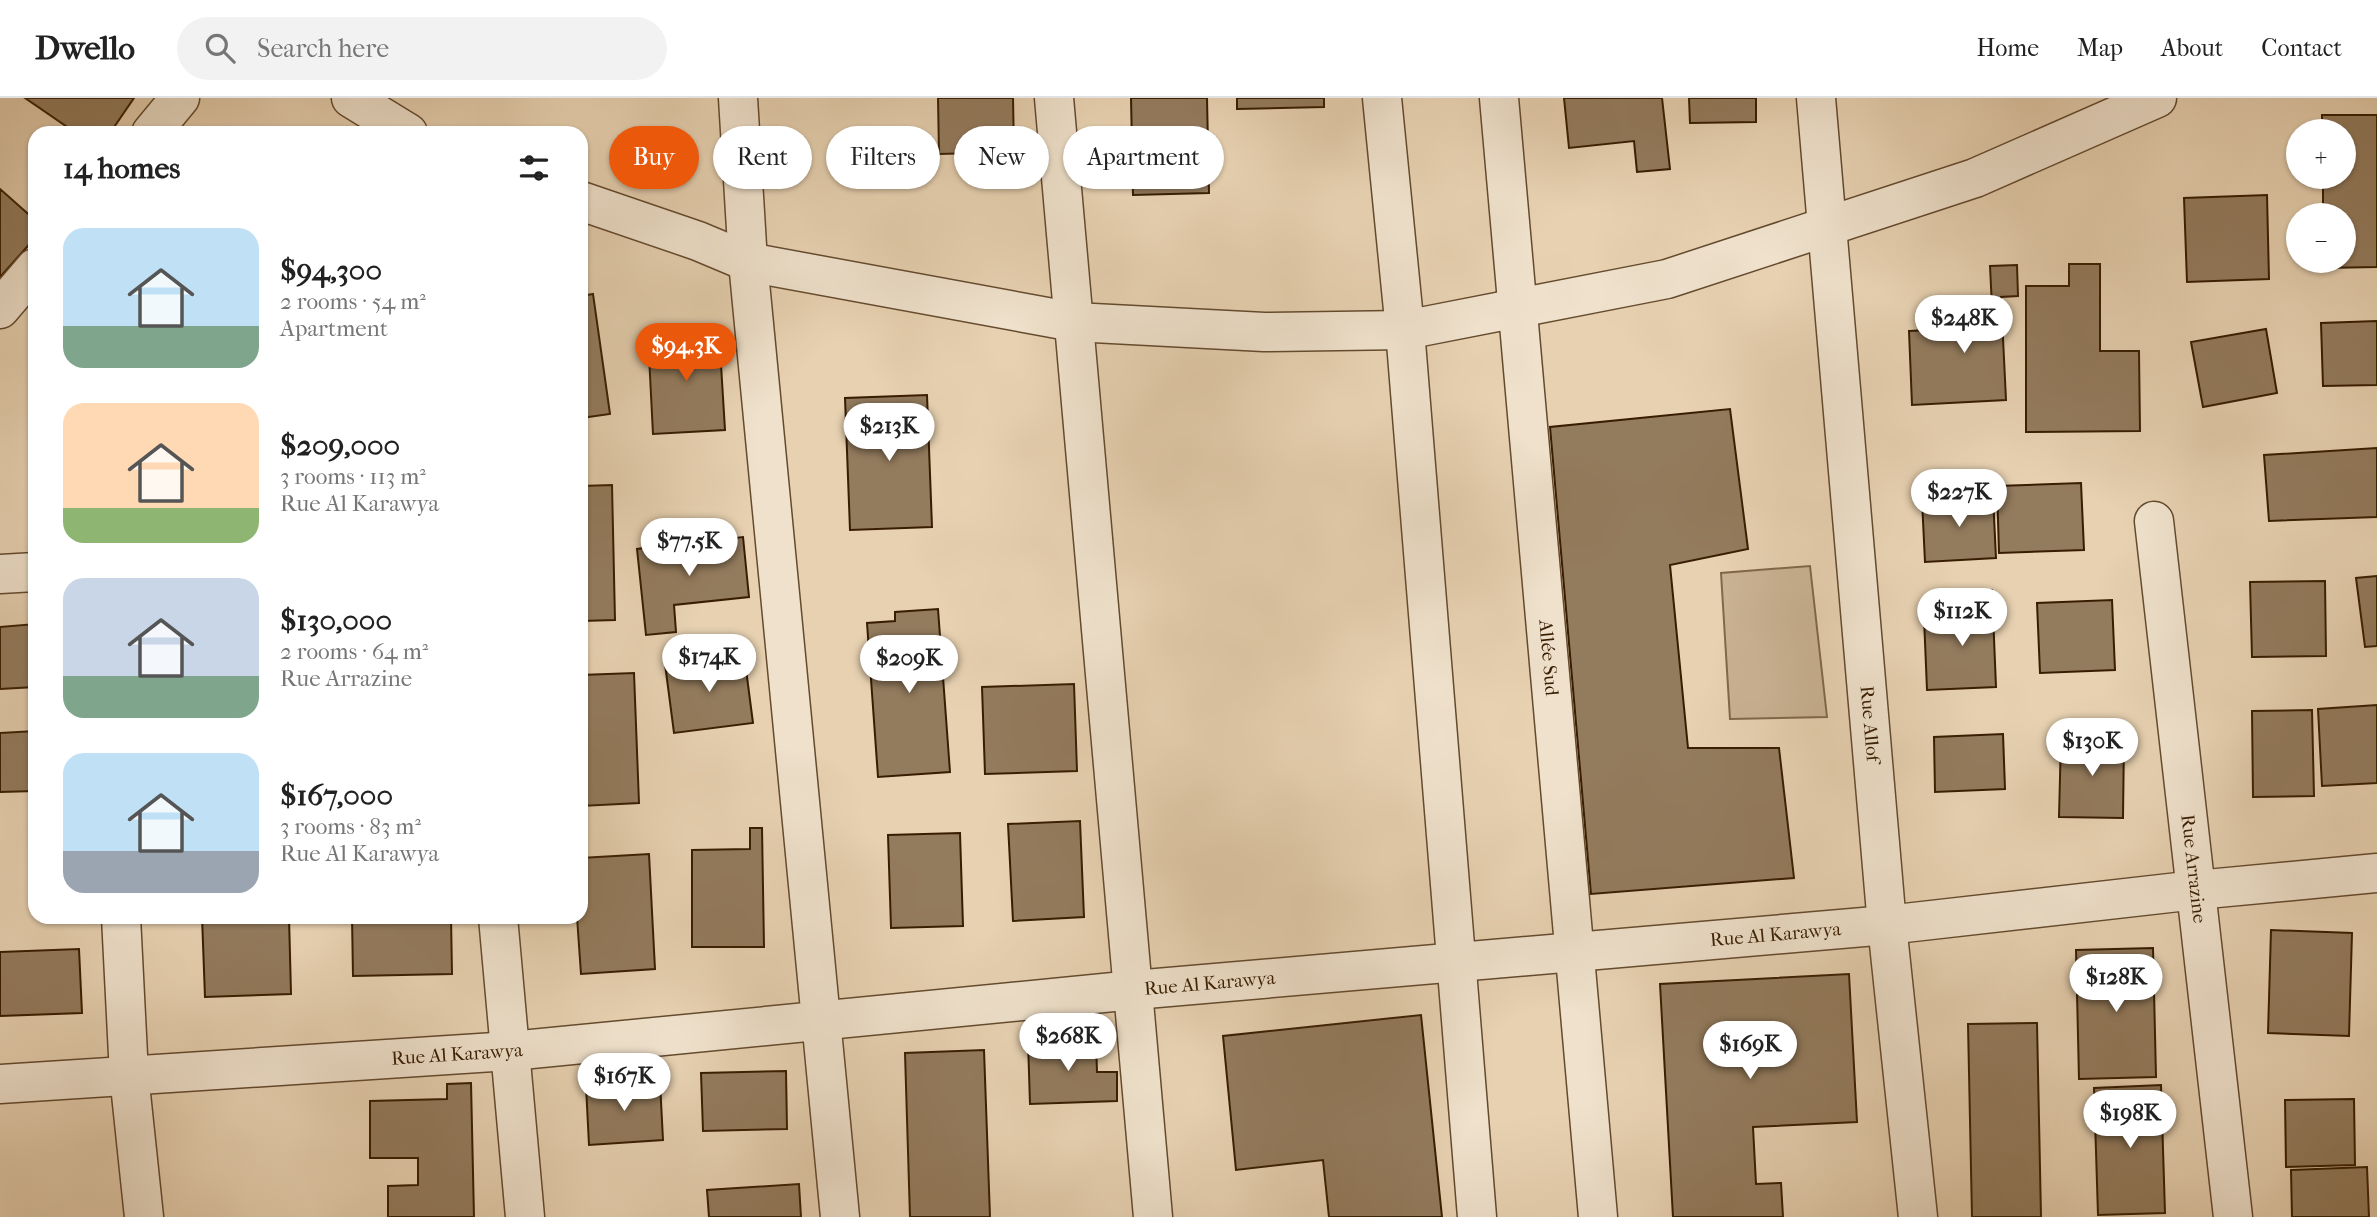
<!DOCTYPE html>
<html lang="en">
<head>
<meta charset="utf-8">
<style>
  body { margin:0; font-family:"IM FELL French Canon",serif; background:#f2f2f2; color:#222; height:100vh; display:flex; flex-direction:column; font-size:26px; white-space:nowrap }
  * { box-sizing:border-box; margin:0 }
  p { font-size:23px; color:#767676 }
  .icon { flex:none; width:38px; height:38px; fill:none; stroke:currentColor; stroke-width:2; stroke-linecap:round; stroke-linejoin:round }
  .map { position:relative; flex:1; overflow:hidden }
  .side { position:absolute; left:28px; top:28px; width:560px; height:798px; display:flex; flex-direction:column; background:#fff; border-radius:21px; box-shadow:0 2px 5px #0004 }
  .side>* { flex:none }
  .hud { position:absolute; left:609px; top:28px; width:665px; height:63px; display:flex; gap:14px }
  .buttons { position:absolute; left:2286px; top:21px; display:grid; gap:14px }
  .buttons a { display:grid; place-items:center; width:70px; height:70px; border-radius:50%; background:#fff; box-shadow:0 2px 5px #0004; font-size:35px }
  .price { position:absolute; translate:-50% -60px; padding:0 16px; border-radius:24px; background:#fff; color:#222; font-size:23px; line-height:46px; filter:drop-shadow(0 2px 4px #0008) }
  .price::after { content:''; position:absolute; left:50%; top:42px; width:21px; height:16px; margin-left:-10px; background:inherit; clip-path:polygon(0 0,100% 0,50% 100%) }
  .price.current { background:#ea580c; color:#fff }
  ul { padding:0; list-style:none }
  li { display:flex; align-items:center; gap:21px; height:175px; padding:0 35px }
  li span { display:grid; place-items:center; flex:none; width:196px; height:140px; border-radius:21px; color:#555 }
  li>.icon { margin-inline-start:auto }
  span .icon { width:84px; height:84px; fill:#fffc; stroke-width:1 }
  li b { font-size:30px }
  h2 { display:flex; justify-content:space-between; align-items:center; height:84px; padding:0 35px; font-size:30px }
  .tag { padding:0 24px; border-radius:32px; background:#fff; box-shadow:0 2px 5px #0004; font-size:24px; line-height:63px }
  .tag.current { background:#ea580c; color:#fff }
  header { display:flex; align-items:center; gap:42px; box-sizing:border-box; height:98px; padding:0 35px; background:#fff; border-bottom:2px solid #e0e0e0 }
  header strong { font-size:33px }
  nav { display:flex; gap:38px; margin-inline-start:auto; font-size:24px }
  .search { width:490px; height:63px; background:#f2f2f2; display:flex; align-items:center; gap:18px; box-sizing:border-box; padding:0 24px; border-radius:38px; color:#767676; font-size:26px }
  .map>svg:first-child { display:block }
  .green { fill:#c9b293; stroke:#80684a; stroke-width:2 }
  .building { fill:#937b5d; stroke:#381d02; stroke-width:2 }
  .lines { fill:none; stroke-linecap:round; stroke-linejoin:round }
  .minor-casing { stroke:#644a2e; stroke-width:41 }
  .minor { stroke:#efe1cc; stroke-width:38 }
  .labels { text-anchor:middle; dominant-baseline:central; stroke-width:7; stroke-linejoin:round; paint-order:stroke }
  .street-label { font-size:19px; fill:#381d02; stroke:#efe1cc }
</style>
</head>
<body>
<header>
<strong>Dwello</strong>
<div class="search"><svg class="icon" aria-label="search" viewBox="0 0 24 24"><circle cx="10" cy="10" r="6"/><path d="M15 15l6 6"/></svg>Search here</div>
<nav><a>Home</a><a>Map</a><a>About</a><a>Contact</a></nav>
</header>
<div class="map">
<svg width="2377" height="1119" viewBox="0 0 2377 1119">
  <rect width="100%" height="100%" fill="#e7d1b1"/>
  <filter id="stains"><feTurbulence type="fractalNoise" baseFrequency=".00286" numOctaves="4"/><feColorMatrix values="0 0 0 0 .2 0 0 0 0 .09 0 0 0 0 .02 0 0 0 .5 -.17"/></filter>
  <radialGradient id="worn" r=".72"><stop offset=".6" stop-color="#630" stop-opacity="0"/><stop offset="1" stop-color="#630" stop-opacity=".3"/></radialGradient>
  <!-- green -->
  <path class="green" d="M1810,468L1827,619L1730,621L1721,475Z"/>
  <!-- building -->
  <path class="building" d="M25,0H134L110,35H76Z
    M938,0H1013L1014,54L939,56Z
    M1131,0H1207L1209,95L1133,97Z
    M1237,0H1324V9L1237,11Z
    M1564,0H1662L1670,71L1637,74L1634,43L1569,50Z
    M1689,0H1756V24L1690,25Z
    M2322,17H2377V169L2324,170V163H2343V117H2323V79H2343V33H2322Z
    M0,91L35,122V140L0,179Z
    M2267,97L2269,181L2187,184L2184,100Z
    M2069,166H2100V253H2139L2140,333L2026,334V188H2069Z
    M2017,167L2018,198L2001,199L2006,302L1912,307L1909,233L1993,229L1990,168Z
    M593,196L610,316L581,320V198Z
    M2377,223V287L2323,288L2321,225Z
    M2266,231L2277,295L2203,309L2191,244Z
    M719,234L725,332L653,336L648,238Z
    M927,297L932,429L850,432L845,300Z
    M1730,311L1748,451L1670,467L1688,650H1779L1794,780L1591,796L1550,329Z
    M2377,350V419L2269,423L2264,357Z
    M2081,385L2084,452L1999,455L1997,388Z
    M612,387L615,522L581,523V388Z
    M1993,398L1996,460L1925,464L1922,402Z
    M743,439L749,499L674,507L676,534L646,537L637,451Z
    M2377,478V548L2365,549L2356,480Z
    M2325,483L2326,558L2252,559L2250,484Z
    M1992,492L1996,589L1927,592L1924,520L1971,518L1970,493Z
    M2112,502L2115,572L2040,575L2037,505Z
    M938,511L950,674L878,679L867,525L895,523V514Z
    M35,526V589L0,591V529Z
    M744,556L753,625L674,635L665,566Z
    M634,575L639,705L581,708V577Z
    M1074,586L1077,673L985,676L982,589Z
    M2377,607V685L2322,688L2318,611Z
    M2312,612L2314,698L2253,699L2252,613Z
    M35,633V693L0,694V635Z
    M2003,636L2005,691L1935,694L1934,639Z
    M2061,640L2124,641L2123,720L2059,719Z
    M1080,723L1084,819L1013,823L1008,726Z
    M750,730H762L764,849H692V752L750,751Z
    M960,735L963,828L891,830L888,737Z
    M649,756L655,871L581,876L577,819H581V760Z
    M202,819H289L291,896L205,899Z
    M352,819H451L452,876L353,878Z
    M2271,832L2352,835L2349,938L2268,935Z
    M2153,850L2156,979L2079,981L2076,852Z
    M79,851L82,915L0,918V854Z
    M1849,876L1857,1024L1753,1029L1756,1086L1781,1085L1783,1119H1673L1660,886Z
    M1421,917L1442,1119H1329L1323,1062L1236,1072L1223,938Z
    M2037,925L2041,1119H1972L1968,926Z
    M1096,942L1097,974H1117V1003L1030,1006L1028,943Z
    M984,952L990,1119H910L905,955Z
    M786,973L787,1031L703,1033L701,975Z
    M660,984L663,1042L589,1047L586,988Z
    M471,985L474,1119H388V1088L418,1087V1060H370V1003L447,1001V986Z
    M2161,987L2165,1115L2098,1117L2094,990Z
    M2354,1001L2355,1067L2286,1069L2285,1002Z
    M2367,1069L2369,1119H2292L2291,1072Z
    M799,1086L801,1119H709L707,1092Z"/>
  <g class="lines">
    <defs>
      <g id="minor">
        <path d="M351,0L408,35"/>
        <path d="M738,0L748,164L840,1119"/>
        <path d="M1054,0L1153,1119"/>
        <path d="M1382,0L1405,232L1477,1119"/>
        <path id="s1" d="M1499,0L1598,1119"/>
        <path id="s2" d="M1816,0L1887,827L1918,1119"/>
        <path d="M151,35L180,0"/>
        <path d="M581,103L698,143L748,164L1074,224L1264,234L1405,232L1667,181L1975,80L2157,0"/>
        <path d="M0,211L35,170"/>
        <path id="s3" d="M2154,423L2233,1119"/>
        <path d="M0,476L35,474"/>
        <path d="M121,819L129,977L144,1119"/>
        <path d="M498,819L525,1119"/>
        <path id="s4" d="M0,986L511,953L1134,892L1887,827L2196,792L2377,775"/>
      </g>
    </defs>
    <!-- minor casing -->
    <use href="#minor" class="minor-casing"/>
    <!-- minor -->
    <use href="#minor" class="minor"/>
  </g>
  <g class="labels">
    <!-- street labels -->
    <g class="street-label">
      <text stroke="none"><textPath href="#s1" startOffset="562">Allée Sud</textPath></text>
      <text stroke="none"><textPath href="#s2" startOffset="628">Rue Allof</textPath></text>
      <text stroke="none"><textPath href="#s3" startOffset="350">Rue Arrazine</textPath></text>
      <text stroke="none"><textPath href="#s4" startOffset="1782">Rue Al Karawya</textPath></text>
      <text stroke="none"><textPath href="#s4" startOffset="1214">Rue Al Karawya</textPath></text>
      <text stroke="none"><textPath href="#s4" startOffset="458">Rue Al Karawya</textPath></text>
    </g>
  </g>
  <rect width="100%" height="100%" filter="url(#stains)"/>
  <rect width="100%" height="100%" fill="url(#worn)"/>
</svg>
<div class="buttons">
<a>+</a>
<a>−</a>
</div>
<b class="price" style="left:1964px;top:257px">$248K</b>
<b class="price current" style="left:686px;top:285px">$94.3K</b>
<b class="price" style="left:889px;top:365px">$213K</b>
<b class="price" style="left:1959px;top:431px">$227K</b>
<b class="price" style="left:689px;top:480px">$77.5K</b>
<b class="price" style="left:1962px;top:550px">$112K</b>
<b class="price" style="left:709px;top:596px">$174K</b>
<b class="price" style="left:909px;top:597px">$209K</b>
<b class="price" style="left:2092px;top:680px">$130K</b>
<b class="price" style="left:2116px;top:916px">$128K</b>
<b class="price" style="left:1068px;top:975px">$268K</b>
<b class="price" style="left:1750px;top:983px">$169K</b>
<b class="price" style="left:624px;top:1015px">$167K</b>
<b class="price" style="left:2130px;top:1052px">$198K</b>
<div class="hud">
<a class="tag current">Buy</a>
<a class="tag">Rent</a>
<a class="tag">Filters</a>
<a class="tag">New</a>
<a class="tag">Apartment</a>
</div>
<section class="side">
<h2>14 homes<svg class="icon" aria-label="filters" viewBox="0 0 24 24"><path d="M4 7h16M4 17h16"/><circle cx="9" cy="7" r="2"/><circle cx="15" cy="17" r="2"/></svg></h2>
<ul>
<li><span style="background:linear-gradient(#bfe0f5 70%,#7fa58c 0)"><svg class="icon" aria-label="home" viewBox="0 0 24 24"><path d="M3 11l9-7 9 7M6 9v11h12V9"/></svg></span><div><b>$94,300</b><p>2 rooms · 54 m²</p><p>Apartment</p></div></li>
<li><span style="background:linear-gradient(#ffd9b3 75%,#8fb573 0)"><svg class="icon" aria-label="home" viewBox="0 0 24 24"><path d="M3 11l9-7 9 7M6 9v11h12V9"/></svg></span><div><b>$209,000</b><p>3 rooms · 113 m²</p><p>Rue Al Karawya</p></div></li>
<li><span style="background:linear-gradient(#c9d6e8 70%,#7fa58c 0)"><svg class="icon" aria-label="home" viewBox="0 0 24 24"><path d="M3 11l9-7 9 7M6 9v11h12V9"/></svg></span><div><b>$130,000</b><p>2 rooms · 64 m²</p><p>Rue Arrazine</p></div></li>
<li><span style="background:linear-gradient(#bfe0f5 70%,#9aa5b1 0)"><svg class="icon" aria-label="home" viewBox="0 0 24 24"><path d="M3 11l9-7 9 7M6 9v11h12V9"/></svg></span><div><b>$167,000</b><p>3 rooms · 83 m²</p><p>Rue Al Karawya</p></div></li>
</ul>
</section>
</div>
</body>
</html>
